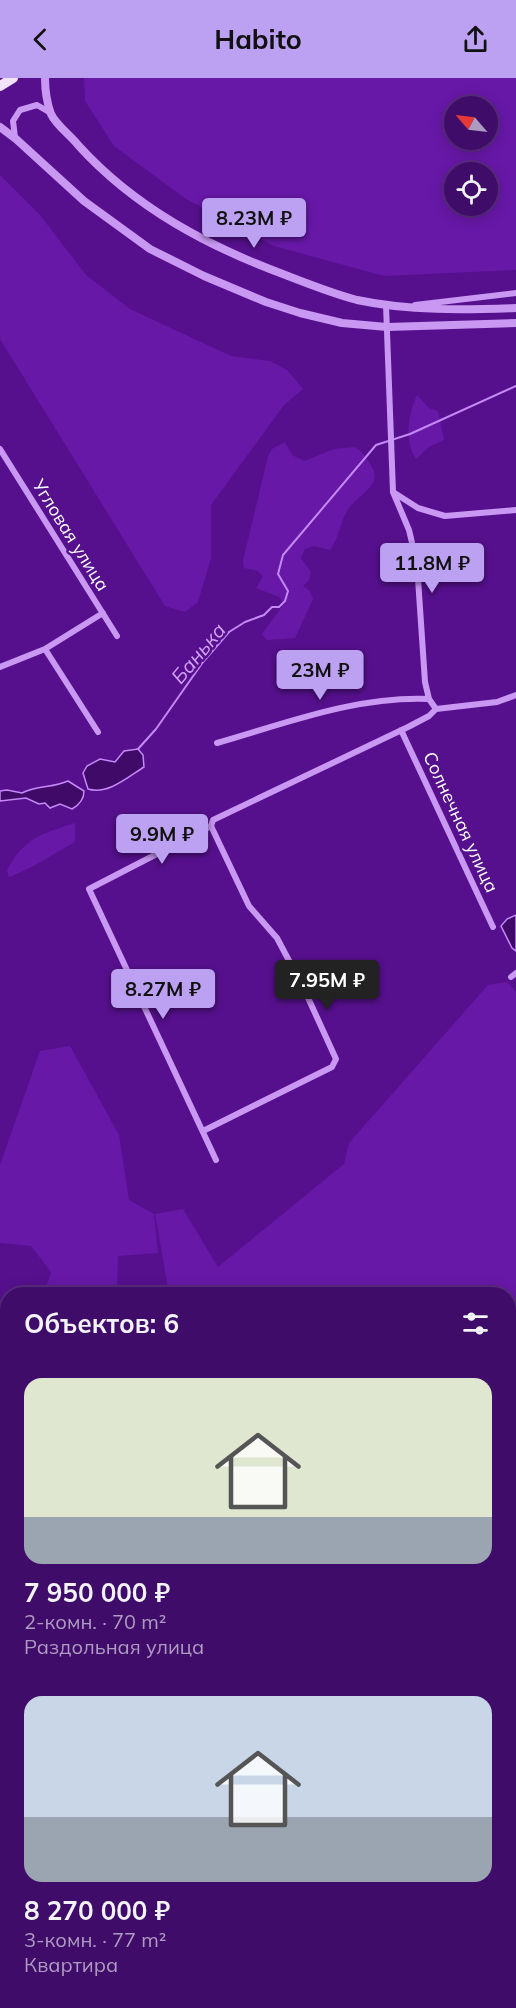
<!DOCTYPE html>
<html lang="ru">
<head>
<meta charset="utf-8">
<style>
  body { margin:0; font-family:Mulish,sans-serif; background:#4b1a72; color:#f1f3f6; height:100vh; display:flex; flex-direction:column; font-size:22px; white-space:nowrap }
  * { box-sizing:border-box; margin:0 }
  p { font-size:20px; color:#ae9bc1 }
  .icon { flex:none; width:33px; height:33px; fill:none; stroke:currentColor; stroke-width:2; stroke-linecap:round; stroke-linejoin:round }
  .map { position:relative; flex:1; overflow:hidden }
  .side { position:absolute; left:0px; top:1209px; width:516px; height:722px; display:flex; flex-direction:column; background:#400c6a; border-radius:24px 24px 0 0; box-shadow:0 3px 15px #0003,0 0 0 2px #592c7e }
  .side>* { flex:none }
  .needle { width:39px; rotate:298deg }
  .controls { position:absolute; left:444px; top:18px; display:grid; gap:12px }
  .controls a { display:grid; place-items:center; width:54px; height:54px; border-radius:50%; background:#400c6a; box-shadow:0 3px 15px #0003,0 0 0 2px #592c7e; font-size:30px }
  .price { position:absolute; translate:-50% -51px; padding:0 14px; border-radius:6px; background:#bca0f2; color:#111; font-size:20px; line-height:39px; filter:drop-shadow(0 2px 3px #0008) }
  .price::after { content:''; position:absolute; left:50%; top:36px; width:18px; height:14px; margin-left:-9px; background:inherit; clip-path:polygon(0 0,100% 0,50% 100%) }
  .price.active { background:#222; color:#fff }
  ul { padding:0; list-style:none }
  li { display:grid; align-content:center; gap:12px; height:318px; padding:0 24px }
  li span { display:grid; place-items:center; height:186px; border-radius:18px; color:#555 }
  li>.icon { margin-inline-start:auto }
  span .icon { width:108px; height:108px; fill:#fffc; stroke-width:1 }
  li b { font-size:26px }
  h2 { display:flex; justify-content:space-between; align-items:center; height:72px; padding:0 24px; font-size:26px }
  header { display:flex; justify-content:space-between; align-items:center; height:78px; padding:0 24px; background:#bca0f2; color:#111; font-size:27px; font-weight:700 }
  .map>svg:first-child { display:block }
  .green { fill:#6718a7; fill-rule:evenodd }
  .water { fill:#400a69; stroke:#c389f6; stroke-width:1.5 }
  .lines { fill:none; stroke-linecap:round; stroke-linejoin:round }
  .stream { stroke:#c389f6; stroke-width:2 }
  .minor { stroke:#c998f2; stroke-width:6 }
  .tertiary { stroke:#c998f2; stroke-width:8 }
  .primary { stroke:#f4e3ff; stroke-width:10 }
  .labels { text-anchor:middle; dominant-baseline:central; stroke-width:5; stroke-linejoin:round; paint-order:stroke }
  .street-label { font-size:18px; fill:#fff; stroke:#56108d }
  .water-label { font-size:20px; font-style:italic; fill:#d2a4f9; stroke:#56108d }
</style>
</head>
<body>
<header><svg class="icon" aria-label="back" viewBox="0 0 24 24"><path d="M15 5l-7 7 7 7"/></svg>Habito<svg class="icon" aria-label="share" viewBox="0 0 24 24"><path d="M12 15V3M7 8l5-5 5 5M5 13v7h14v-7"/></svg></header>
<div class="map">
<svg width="516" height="1930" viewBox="0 0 516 1930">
  <rect width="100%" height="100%" fill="#56108d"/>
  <!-- green -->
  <path class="green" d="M84,0H516V192L384,198L274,168L186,121L114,68L85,23ZM454,28H488V62H454ZM454,94H488V128H454Z
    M0,97L40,137L86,197L130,231L231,278L270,283L287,292L303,311L284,327L211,427V480L198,524L185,534L165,528L0,261Z
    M417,317L429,330L438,333L444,362L429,369L416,381C404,363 408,336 417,317Z
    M285,364L292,377L304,383L334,371L354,369C361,372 364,377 368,383C388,407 357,416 347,433C340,445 339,460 330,472L314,468L305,471L301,480L311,494L309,502L303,508L310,513L313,521L295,560L267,562L262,556L284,526L279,519L256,510L263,498L258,493L244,490L243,483L268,378L272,371Z
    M75,745V764C53,776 33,790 9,799L7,793C22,761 43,755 75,745Z
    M507,904L516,914V1930H0V1322L8,1323V1923H508V1216H169L155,1136L183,1131L218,1189L344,1086L349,1065L488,907Z
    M70,968L119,1057L129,1122L154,1136L158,1175L118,1178L117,1216H44L51,1194L31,1168L0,1165V1087L40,973Z"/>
  <!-- water -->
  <path class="water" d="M138,671L143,677L144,689C128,699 108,717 88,711L83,695L87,688L100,681L115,684L124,673Z
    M68,703L84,713C84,721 79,727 72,731L60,726L50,730L45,725L39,726L26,720L0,723V713L7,712L22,715C37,707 53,710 68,703Z
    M516,837V873L512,870L501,848L507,841Z"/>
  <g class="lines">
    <!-- stream -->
    <path class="stream" d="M138,671L156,651L203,584L229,554L245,544L264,537L272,529H279L285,523L288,513L278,496L283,477L376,367L410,356L516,308"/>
    <!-- minor -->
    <path class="minor" d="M15,59L13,43L20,32L37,27L49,34
      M386,227L393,414L409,452L417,486L425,604L429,621L436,631
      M415,227L516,215
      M0,371L117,558
      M393,414L418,430L445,438L516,432
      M45,571L98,654
      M0,589L45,571L103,535
      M401,652L493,849
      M217,665C287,645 356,618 429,621
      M511,899L516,895
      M203,1053L332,989L336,981L304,911L277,860L249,828L211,748
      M216,1082L89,811L211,748L213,742L408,649L429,638L436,631L497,624L516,617
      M0,1310L8,1311"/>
    <!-- tertiary -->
    <path class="tertiary" d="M45,0C45,11 47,25 51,36C56,47 70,57 78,67C135,130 209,169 288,198C311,207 334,216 357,222C409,233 464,232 516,230
      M0,49L16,61L84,123L150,171L204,198L266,224L300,235L342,245L387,249L516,245"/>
    <!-- primary -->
    <path class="primary" d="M0,8L13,0"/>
  </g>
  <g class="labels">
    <!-- street labels -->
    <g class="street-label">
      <text transform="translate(71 457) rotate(58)">Угловая улица</text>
      <text transform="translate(461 744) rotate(65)">Солнечная улица</text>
    </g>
    <!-- water labels -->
    <g class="water-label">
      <text transform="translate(198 575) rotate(-50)">Банька</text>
    </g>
  </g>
</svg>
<div class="controls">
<a><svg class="needle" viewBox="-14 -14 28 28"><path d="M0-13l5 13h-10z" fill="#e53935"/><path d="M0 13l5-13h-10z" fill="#ae9bc1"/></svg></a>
<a><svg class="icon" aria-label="locate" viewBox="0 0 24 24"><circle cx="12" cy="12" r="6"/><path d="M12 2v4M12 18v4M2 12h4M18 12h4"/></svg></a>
</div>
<b class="price" style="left:254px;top:171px">8.23M ₽</b>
<b class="price" style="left:432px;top:516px">11.8M ₽</b>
<b class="price" style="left:320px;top:623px">23M ₽</b>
<b class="price" style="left:162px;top:787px">9.9M ₽</b>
<b class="price active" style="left:327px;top:933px">7.95M ₽</b>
<b class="price" style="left:163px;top:942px">8.27M ₽</b>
<section class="side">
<h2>Объектов: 6<svg class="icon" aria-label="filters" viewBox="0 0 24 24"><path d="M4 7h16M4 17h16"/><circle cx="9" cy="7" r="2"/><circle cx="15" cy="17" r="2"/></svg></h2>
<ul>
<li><span style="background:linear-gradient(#dfe7d0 75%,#9aa5b1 0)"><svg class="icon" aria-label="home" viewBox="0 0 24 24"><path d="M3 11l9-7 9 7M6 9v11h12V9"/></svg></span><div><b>7 950 000 ₽</b><p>2-комн. · 70 m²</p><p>Раздольная улица</p></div></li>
<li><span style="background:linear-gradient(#c9d6e8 65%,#9aa5b1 0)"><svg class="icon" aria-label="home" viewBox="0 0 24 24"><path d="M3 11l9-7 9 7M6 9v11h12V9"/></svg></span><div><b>8 270 000 ₽</b><p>3-комн. · 77 m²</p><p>Квартира</p></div></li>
</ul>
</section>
</div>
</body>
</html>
